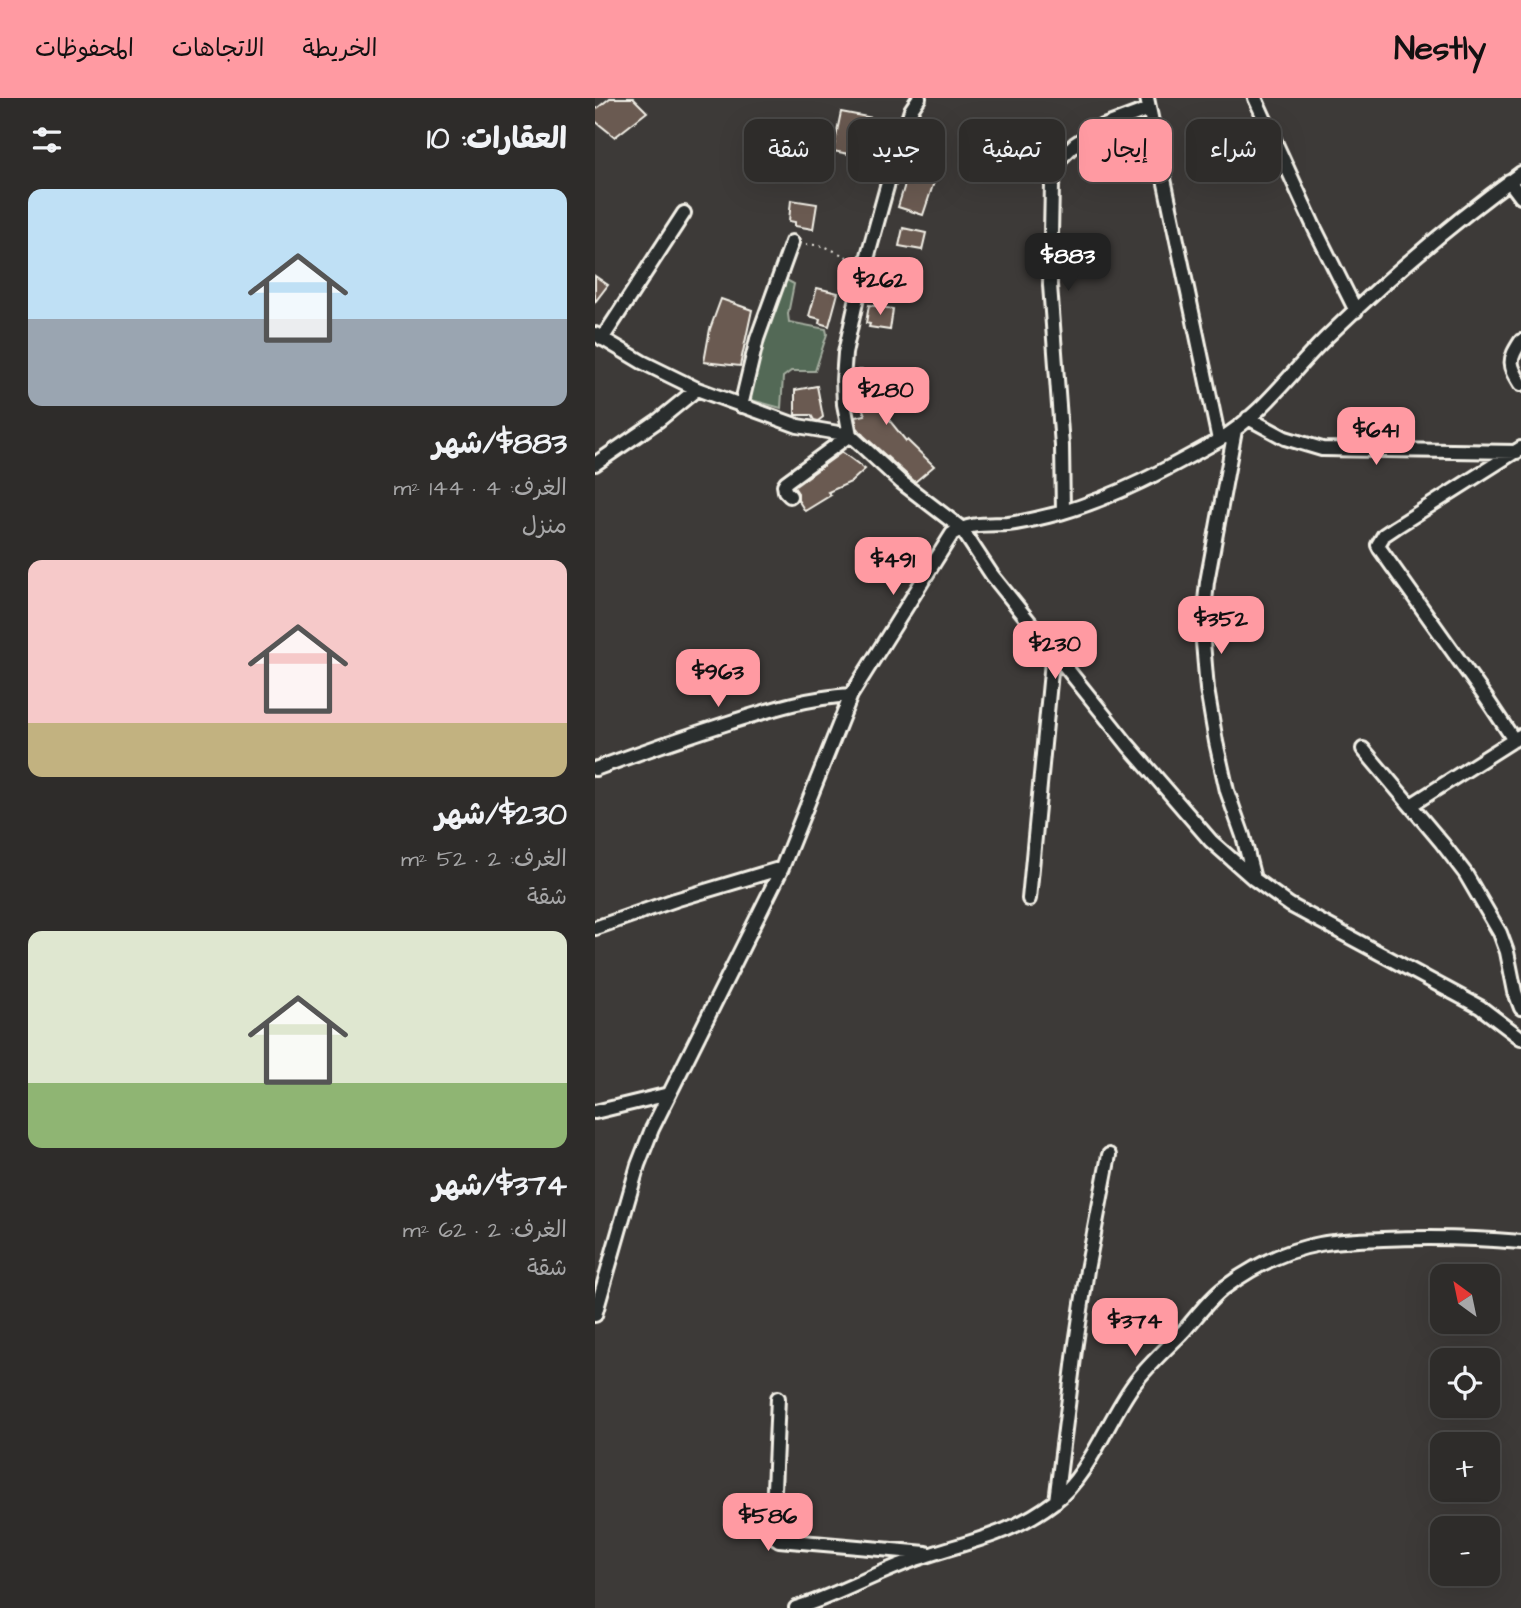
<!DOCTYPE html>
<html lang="ar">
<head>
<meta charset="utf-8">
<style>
  body { margin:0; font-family:"Architects Daughter","Playpen Sans Arabic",sans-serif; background:#363432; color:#f1f3f6; direction:rtl; height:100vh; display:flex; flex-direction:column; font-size:26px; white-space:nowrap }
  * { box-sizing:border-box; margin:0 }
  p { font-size:23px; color:#a7a7a8 }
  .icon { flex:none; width:38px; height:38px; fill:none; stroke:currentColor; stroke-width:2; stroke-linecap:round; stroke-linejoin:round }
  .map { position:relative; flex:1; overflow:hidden; direction:ltr }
  .drawer { display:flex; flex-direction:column; background:#2e2c2a; width:595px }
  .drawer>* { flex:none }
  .hud { position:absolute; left:21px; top:21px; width:665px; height:63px; direction:rtl; display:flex; gap:14px }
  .needle { width:46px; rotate:327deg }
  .tools { position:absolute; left:835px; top:1166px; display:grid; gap:14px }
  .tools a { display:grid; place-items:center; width:70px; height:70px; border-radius:14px; background:#2e2c2a; box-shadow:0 7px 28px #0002,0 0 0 2px #494847; font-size:35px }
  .price { position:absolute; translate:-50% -60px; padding:0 16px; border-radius:14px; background:#ff9aa2; color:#111; font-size:23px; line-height:46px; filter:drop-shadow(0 2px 4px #0008) }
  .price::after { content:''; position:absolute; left:50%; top:42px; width:21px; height:16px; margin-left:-10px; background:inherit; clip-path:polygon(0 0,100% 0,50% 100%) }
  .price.active { background:#222; color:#fff }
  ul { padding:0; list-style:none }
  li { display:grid; align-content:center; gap:14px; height:371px; padding:0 28px }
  li span { display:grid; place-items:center; height:217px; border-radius:14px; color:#555 }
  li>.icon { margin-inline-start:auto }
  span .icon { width:126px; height:126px; fill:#fffc; stroke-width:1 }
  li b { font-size:30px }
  h2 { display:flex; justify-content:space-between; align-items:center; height:84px; padding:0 28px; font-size:30px }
  .pill { padding:0 24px; border-radius:14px; background:#2e2c2a; box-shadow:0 7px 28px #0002,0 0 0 2px #494847; font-size:24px; line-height:63px }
  .pill.active { background:#ff9aa2; color:#111 }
  header { display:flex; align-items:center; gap:42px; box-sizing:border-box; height:98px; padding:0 35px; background:#ff9aa2; color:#111 }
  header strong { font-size:33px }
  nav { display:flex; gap:38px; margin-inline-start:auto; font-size:24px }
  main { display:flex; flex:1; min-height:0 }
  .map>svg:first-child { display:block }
  .green { fill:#536956; stroke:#a4ad9f; stroke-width:2 }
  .building { fill:#6a5a51; stroke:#f4f1e8; stroke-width:2 }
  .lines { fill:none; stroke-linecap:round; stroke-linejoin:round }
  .minor-casing { stroke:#f4f1e8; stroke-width:18 }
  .path { stroke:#f4f1e8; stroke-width:2; stroke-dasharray:2 5; stroke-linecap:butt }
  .minor { stroke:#2a2d2e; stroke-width:12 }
</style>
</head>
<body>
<header>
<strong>Nestly</strong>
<nav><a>الخريطة</a><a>الاتجاهات</a><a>المحفوظات</a></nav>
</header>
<main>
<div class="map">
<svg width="926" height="1510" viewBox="0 0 926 1510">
  <rect width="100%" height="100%" fill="#3d3a38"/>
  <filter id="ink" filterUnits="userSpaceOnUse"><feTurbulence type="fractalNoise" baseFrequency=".0143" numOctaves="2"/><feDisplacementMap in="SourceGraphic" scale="14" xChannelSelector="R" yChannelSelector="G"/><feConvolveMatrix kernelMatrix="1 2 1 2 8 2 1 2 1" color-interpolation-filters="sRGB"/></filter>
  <g filter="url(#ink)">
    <!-- green -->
    <path class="green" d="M184,178L199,186L193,216L194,224L231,231L232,236L220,273H196L188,279L186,310L153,301Z"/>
    <!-- building -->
    <path class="building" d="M15,0H38L52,14L20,39L0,23V12Z
      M246,14L283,21L281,30L283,31L278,55H276L275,60L238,53Z
      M315,70L341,78L328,117L303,109Z
      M196,102L222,106L218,131L200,128V124L194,123Z
      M308,130L331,135L327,152L304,148Z
      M0,178L13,187L0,204Z
      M222,190L243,195L234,228L224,225L225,221L214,218Z
      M126,201L157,212L145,268L109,264L115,231Z
      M274,207L298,211L295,232L274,229L275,226L271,225Z
      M264,272L289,273L290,317L311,343L312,342L339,368L320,384L269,338L262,329L260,319L270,317L263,298Z
      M222,288L228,319L223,323L219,322L216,317H200V292Z
      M247,354L270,371L256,384L233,394L236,397L210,413L203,402V395L199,389Z"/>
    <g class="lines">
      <defs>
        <path id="minor" d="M552,0L624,342
          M660,0L720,131L761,213
          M914,83L926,99
          M0,236L47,264L102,291L203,328L255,337L306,384L366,430L397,477L533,647L616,743L659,781L695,807L885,909L926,940
          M7,241L89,115
          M926,243C913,263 914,266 926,286
          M146,308L162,241L197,144
          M653,320L690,340L727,351L922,354
          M640,332L612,484L609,513L608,544L612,591L621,644L632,693L648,738L659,781
          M0,366L64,322L102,291
          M195,398L190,393L189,387L191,384L255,337L249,306L248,282L250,255L264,190L296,74L316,12L324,0
          M468,414L467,348L455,187L457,87L465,61L480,46L506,29L554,11
          M919,642L891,600L785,451L783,447L789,437L801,429L926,350
          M768,651L847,745L870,775L905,835L912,854L920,894L926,910
          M0,671C46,654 92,638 139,623C181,610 212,600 256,597
          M816,707L925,638
          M434,801L458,553
          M0,830L80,802L187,770
          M0,1014L74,996
          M0,1217L43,1067L57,1031L187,770L256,597L357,436C375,424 393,427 413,426C431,424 448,419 465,415C521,399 574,370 624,342C669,316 698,271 735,236C795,178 858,124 926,75
          M183,1300L177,1437L184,1442L331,1455
          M461,1403L480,1252L492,1172L514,1057
          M201,1510C240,1498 275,1478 313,1464C366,1444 412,1440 459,1404C494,1378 513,1321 539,1286C552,1268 570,1252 586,1236C600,1221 613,1202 629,1190C657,1169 691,1152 725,1146C746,1142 767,1142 788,1141C834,1139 880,1140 926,1144"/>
      </defs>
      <!-- minor casing -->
      <use href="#minor" class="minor-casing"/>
      <!-- path -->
      <path class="path" d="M211,146L229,148L252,159"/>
      <!-- minor -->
      <use href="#minor" class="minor"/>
    </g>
  </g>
</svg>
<div class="tools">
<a><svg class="needle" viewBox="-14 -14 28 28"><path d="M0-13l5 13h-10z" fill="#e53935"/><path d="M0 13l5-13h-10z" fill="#a7a7a8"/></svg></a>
<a><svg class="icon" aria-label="locate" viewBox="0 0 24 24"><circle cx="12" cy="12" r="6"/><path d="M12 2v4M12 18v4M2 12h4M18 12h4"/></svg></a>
<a>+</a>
<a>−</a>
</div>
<b class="price active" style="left:473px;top:195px">$883</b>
<b class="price" style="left:285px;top:219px">$262</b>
<b class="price" style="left:291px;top:329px">$280</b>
<b class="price" style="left:781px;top:369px">$641</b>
<b class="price" style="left:298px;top:499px">$491</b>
<b class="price" style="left:626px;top:558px">$352</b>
<b class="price" style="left:460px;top:583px">$230</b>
<b class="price" style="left:123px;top:611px">$963</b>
<b class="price" style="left:540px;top:1260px">$374</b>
<b class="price" style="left:173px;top:1455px">$586</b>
<div class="hud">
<a class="pill">شراء</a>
<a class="pill active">إيجار</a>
<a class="pill">تصفية</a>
<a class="pill">جديد</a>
<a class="pill">شقة</a>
</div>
</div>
<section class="drawer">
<h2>العقارات: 10<svg class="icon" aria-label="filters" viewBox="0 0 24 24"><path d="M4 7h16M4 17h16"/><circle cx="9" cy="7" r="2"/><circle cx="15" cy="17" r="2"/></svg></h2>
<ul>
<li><span style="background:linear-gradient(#bfe0f5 60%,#9aa5b1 0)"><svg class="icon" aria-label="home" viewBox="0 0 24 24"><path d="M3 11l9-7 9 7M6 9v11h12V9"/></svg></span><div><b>$883/شهر</b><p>الغرف: 4 · 144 m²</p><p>منزل</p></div></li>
<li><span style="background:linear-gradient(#f6c9c9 75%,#c2b280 0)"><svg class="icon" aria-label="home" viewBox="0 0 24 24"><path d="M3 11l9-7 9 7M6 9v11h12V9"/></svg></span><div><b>$230/شهر</b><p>الغرف: 2 · 52 m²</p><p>شقة</p></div></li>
<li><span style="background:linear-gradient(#dfe7d0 70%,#8fb573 0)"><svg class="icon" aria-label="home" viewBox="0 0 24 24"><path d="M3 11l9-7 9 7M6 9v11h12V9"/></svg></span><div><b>$374/شهر</b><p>الغرف: 2 · 62 m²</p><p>شقة</p></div></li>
</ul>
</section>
</main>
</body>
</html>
